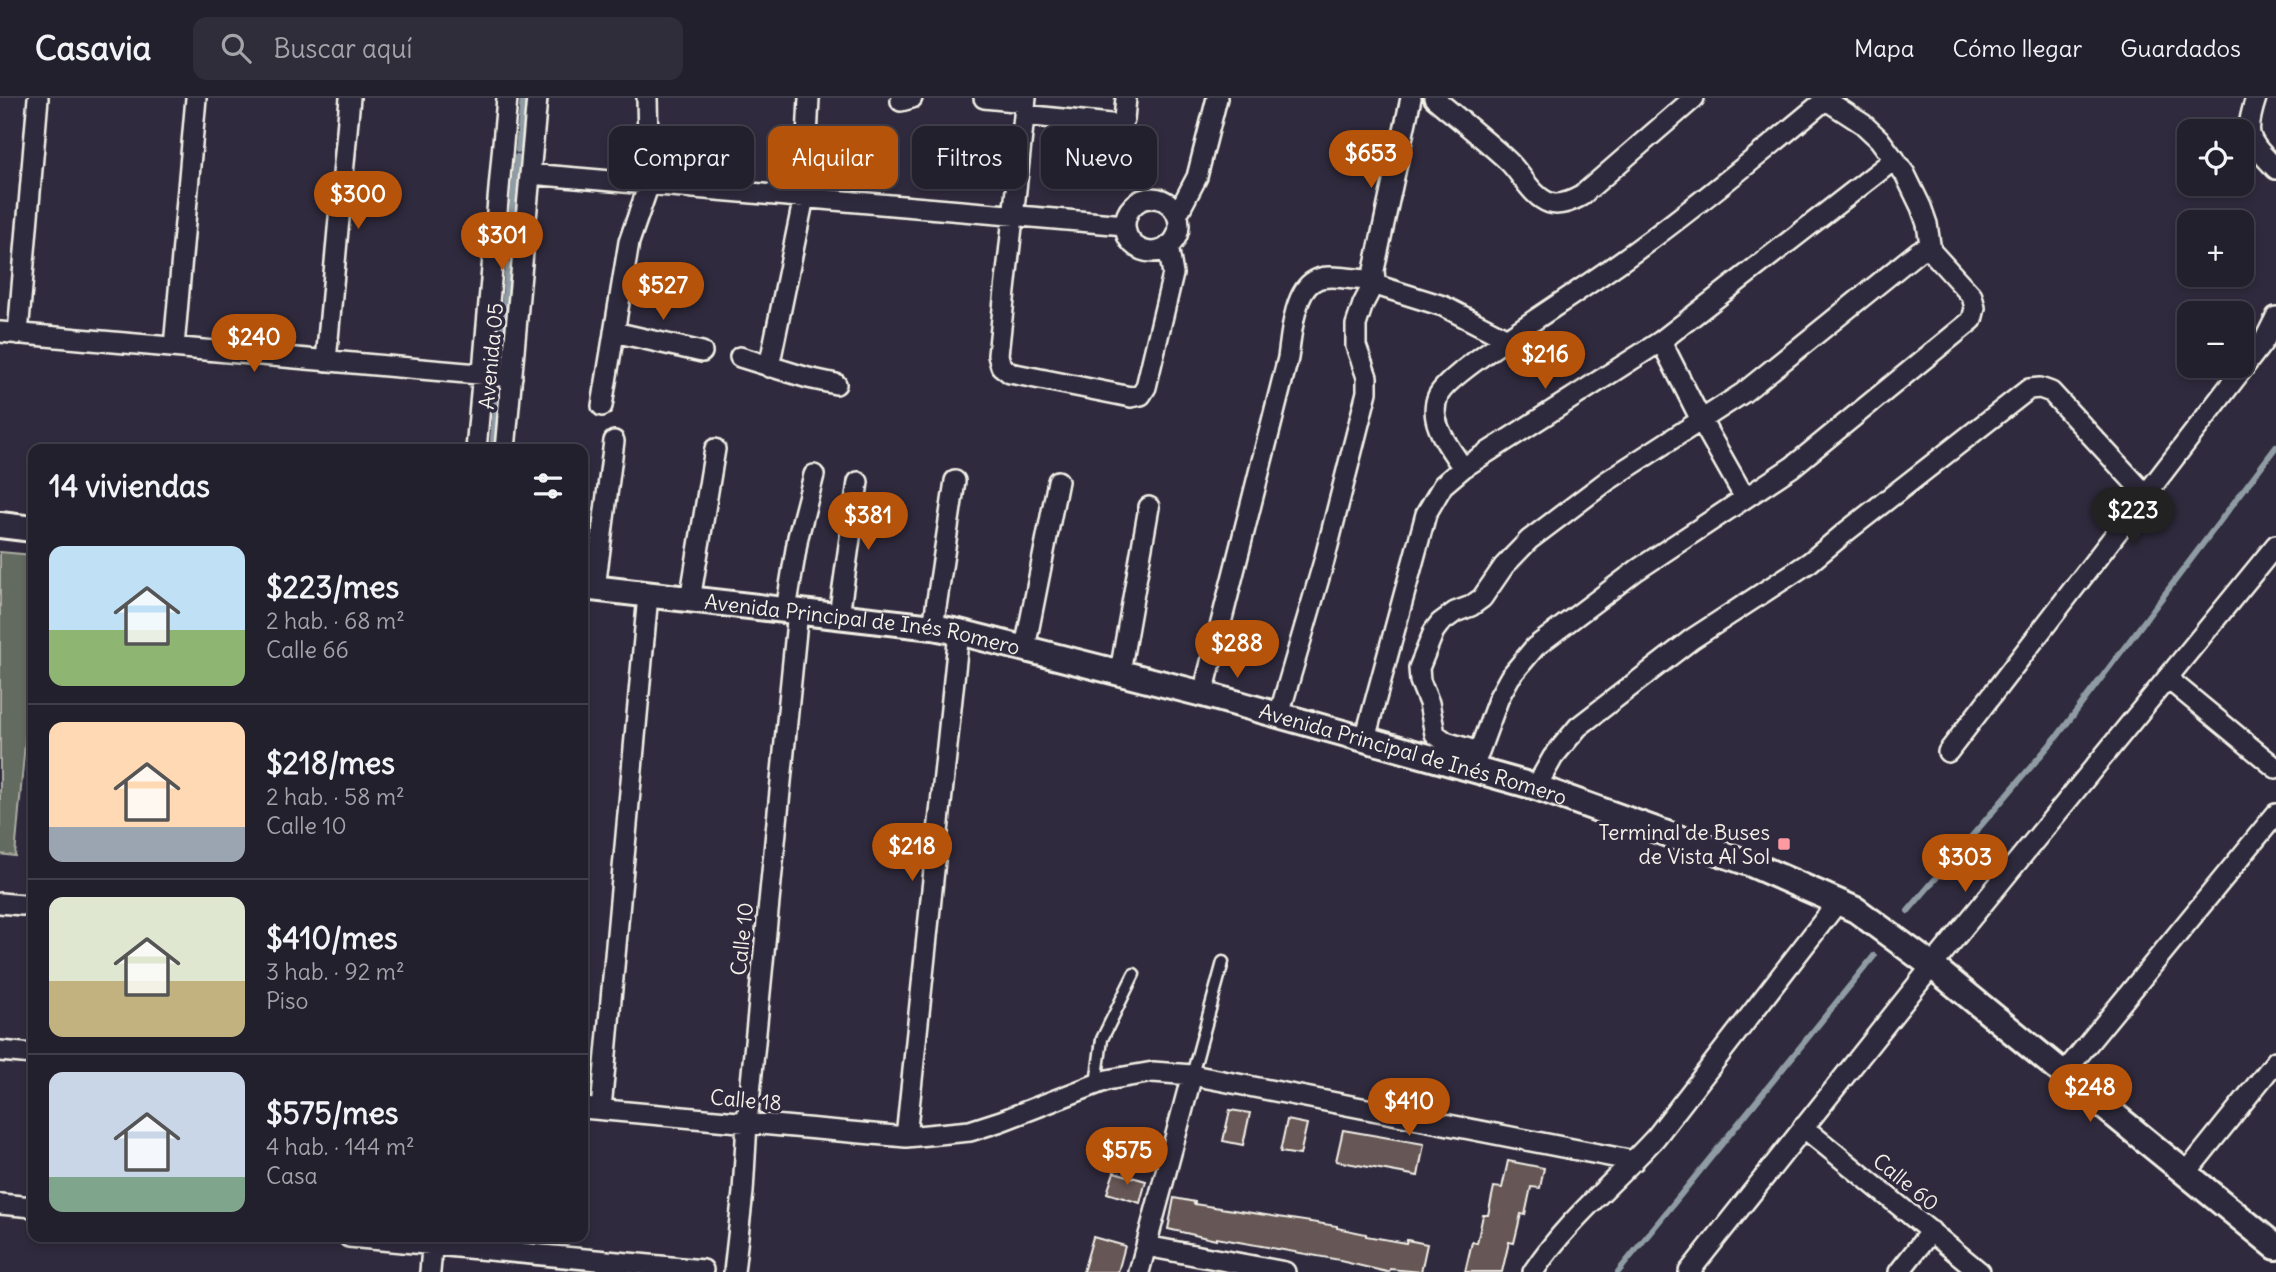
<!DOCTYPE html>
<html lang="es">
<head>
<meta charset="utf-8">
<style>
  body { margin:0; font-family:Delius,sans-serif; background:#2f2d3a; color:#f1f3f6; height:100vh; display:flex; flex-direction:column; font-size:26px; white-space:nowrap }
  * { box-sizing:border-box; margin:0 }
  p { font-size:23px; color:#a3a3aa }
  .icon { flex:none; width:38px; height:38px; fill:none; stroke:currentColor; stroke-width:2; stroke-linecap:round; stroke-linejoin:round }
  .map { position:relative; flex:1; overflow:hidden }
  .side { position:absolute; left:28px; top:346px; width:560px; height:798px; display:flex; flex-direction:column; background:#23202e; border-radius:14px; box-shadow:0 4px 10px #0003,0 0 0 2px #403e4a }
  .side>* { flex:none }
  .hud { position:absolute; left:609px; top:28px; width:665px; height:63px; display:flex; gap:14px }
  .buttons { position:absolute; left:2177px; top:21px; display:grid; gap:14px }
  .buttons a { display:grid; place-items:center; width:77px; height:77px; border-radius:14px; background:#23202e; box-shadow:0 4px 10px #0003,0 0 0 2px #403e4a; font-size:35px }
  .price { position:absolute; translate:-50% -60px; padding:0 16px; border-radius:24px; background:#b45309; color:#fff; font-size:23px; line-height:46px; filter:drop-shadow(0 2px 4px #0008) }
  .price::after { content:''; position:absolute; left:50%; top:42px; width:21px; height:16px; margin-left:-10px; background:inherit; clip-path:polygon(0 0,100% 0,50% 100%) }
  .price.current { background:#222; color:#fff }
  ul { padding:0; list-style:none }
  li { display:flex; align-items:center; gap:21px; height:175px; padding:0 21px }
  li+li { border-top:2px solid #403e4a }
  li span { display:grid; place-items:center; flex:none; width:196px; height:140px; border-radius:14px; color:#555 }
  li>.icon { margin-inline-start:auto }
  span .icon { width:84px; height:84px; fill:#fffc; stroke-width:1 }
  li b { font-size:30px }
  h2 { display:flex; justify-content:space-between; align-items:center; height:84px; padding:0 21px; font-size:30px }
  .chip { padding:0 24px; border-radius:14px; background:#23202e; box-shadow:0 4px 10px #0003,0 0 0 2px #403e4a; font-size:24px; line-height:63px }
  .chip.current { background:#b45309; color:#fff }
  header { display:flex; align-items:center; gap:42px; box-sizing:border-box; height:98px; padding:0 35px; background:#23202e; border-bottom:2px solid #403e4a }
  header strong { font-size:33px }
  nav { display:flex; gap:38px; margin-inline-start:auto; font-size:24px }
  .search { width:490px; height:63px; background:#2f2d3a; display:flex; align-items:center; gap:18px; box-sizing:border-box; padding:0 24px; border-radius:14px; color:#a3a3aa; font-size:26px }
  .map>svg:first-child { display:block }
  .green { fill:#636b5f; stroke:#acaea4; stroke-width:2 }
  .lines { fill:none; stroke-linecap:round; stroke-linejoin:round }
  .stream { stroke:#8f9ca4; stroke-width:6 }
  .building { fill:#665754; stroke:#f4f1e8; stroke-width:2 }
  .service-casing { stroke:#f4f1e8; stroke-width:15 }
  .minor-casing { stroke:#f4f1e8; stroke-width:24 }
  .tertiary-casing { stroke:#f4f1e8; stroke-width:30 }
  .service { stroke:#2f2a3d; stroke-width:10 }
  .minor { stroke:#2f2a3d; stroke-width:19 }
  .tertiary { stroke:#2f2a3d; stroke-width:24 }
  .poi-dot { fill:#ff9aa2; stroke:#2f2a3d; stroke-width:2.5 }
  .labels { text-anchor:middle; dominant-baseline:central; stroke-width:7; stroke-linejoin:round; paint-order:stroke }
  .street-label { font-size:21px; fill:#f4f1e8; stroke:#2f2a3d }
  .poi-label { font-size:21px; fill:#f4f1e8; stroke:#2f2a3d; text-anchor:end }
</style>
</head>
<body>
<header>
<strong>Casavia</strong>
<div class="search"><svg class="icon" aria-label="search" viewBox="0 0 24 24"><circle cx="10" cy="10" r="6"/><path d="M15 15l6 6"/></svg>Buscar aquí</div>
<nav><a>Mapa</a><a>Cómo llegar</a><a>Guardados</a></nav>
</header>
<div class="map">
<svg width="2276" height="1174" viewBox="0 0 2276 1174">
  <rect width="100%" height="100%" fill="#2f2a3d"/>
  <filter id="ink" filterUnits="userSpaceOnUse"><feTurbulence type="fractalNoise" baseFrequency=".0143" numOctaves="2"/><feDisplacementMap in="SourceGraphic" scale="14" xChannelSelector="R" yChannelSelector="G"/><feConvolveMatrix kernelMatrix="1 2 1 2 8 2 1 2 1" color-interpolation-filters="sRGB"/></filter>
  <g filter="url(#ink)">
    <!-- green -->
    <path class="green" d="M0,454L33,457V554L15,758L0,756Z"/>
    <g class="lines">
      <!-- stream -->
      <path class="stream" d="M518,52L523,1
        M508,160L517,59
        M500,253L508,167
        M492,352L497,299
        M1908,813L2059,636L2276,349
        M1618,1174L1874,858"/>
    </g>
    <!-- building -->
    <path class="building" d="M1230,1012L1250,1015L1243,1047L1223,1043Z
      M1287,1022L1307,1026L1300,1057L1280,1054Z
      M1343,1032L1424,1046L1418,1078L1336,1063Z
      M1508,1063L1544,1070L1540,1090L1531,1089L1525,1117L1521,1116L1514,1145L1509,1144L1502,1174H1465L1472,1144L1477,1145L1483,1117H1488L1494,1089L1502,1090Z
      M1114,1074L1146,1083L1140,1105L1107,1095Z
      M1174,1100L1195,1104L1194,1106L1337,1128V1130L1366,1136V1138L1406,1145L1407,1142L1427,1146L1421,1174L1390,1171L1389,1174H1387L1340,1163V1162L1216,1140V1142L1168,1131Z
      M1093,1139L1125,1148L1118,1174H1083Z"/>
    <g class="lines">
      <defs>
        <path id="service" d="M1192,977L1223,864
          M1096,986L1102,941L1134,876"/>
        <path id="minor" d="M984,0L1025,4
          M1026,0L998,257L1001,268L1010,275L1131,299L1141,297L1146,289L1173,176L1168,148
          M1434,0C1459,21 1484,41 1508,63C1521,75 1532,99 1550,105C1560,108 1572,103 1581,98L1694,0
          M2256,0C2243,40 2249,42 2276,71
          M901,3L912,0
          M1024,17L1120,27L1124,21L1126,0
          M530,76L1125,127
          M1125 127a27 27 0 1 1 54 0a27 27 0 1 1-54 0Z
          M1177,117L1197,79L1217,0
          M0,234L512,279
          M614,234L702,254
          M18,236L38,0
          M1661,243L1701,322L1745,400
          M174,249L196,0
          M740,259L808,280L836,286
          M326,263L350,0
          M769,269L804,99L809,0
          M602,308L629,144L649,86L647,0
          M476,352L507,0
          M505,352L537,0
          M1463,370C1450,350 1427,324 1438,298C1445,282 1495,249 1511,238C1552,210 1594,183 1634,154C1700,106 1763,54 1825,2
          M595,490L614,343
          M690,502L715,351
          M786,512L798,439L814,377
          M839,518L858,384
          M933,529L955,383
          M1025,550L1058,383
          M1120,574L1149,409
          M2167,580L2276,670
          M1203,596L1288,260C1291,239 1294,194 1314,183C1323,177 1336,179 1346,180C1363,182 1368,180 1382,189L1443,208L1507,241
          M1279,617L1324,463L1367,294V279L1356,248V227L1363,206L1375,183L1374,172L1411,0
          M1365,641L1426,416L1443,387L1463,370L1661,243L1895,61
          M1479,654L1446,644L1435,636L1429,605L1420,583L1419,570L1434,533L1440,525L1455,514L1471,508L1482,500L1504,468L1529,442L1607,383L1743,295L1919,153L1926,151L1931,153
          M1948,654L2264,243L2276,219
          M1473,670L1499,599L1510,579L1535,549L1637,472L1792,369L1972,222L1975,210L1972,198L1931,153L1927,126L1921,109L1905,76L1879,41L1863,26L1823,0
          M1536,689L1553,659L1578,629L1692,541L1810,464L1847,433L2029,291L2040,290L2051,294L2147,398
          M0,805L33,808
          M0,953L33,956
          M2064,975L2276,716
          M583,1010L906,1039L970,1033L1001,1023L1107,982L1153,974L1192,977L1634,1063
          M601,1011L648,497
          M1803,1029L1980,1174
          M906,1039L959,534
          M2186,1075L2276,963
          M0,1106L33,1109
          M349,1139L703,1172
          M1146,1148L1285,1174
          M430,1174L433,1139
          M734,1174L743,1094L747,1025L798,513
          M1139,1174L1192,977
          M1533,1174C1567,1122 1615,1084 1656,1039L1838,804
          M1689,1174L1932,868L2276,447
          M1899,1174L1931,1133"/>
        <g id="tertiary">
          <path d="M0,427L33,431"/>
          <path id="s1" d="M583,489L933,529L959,534L1203,596L1536,689L1751,766L1838,804L1856,812L1932,868L2276,1149"/>
        </g>
      </defs>
      <!-- service casing -->
      <use href="#service" class="service-casing"/>
      <!-- minor casing -->
      <use href="#minor" class="minor-casing"/>
      <!-- tertiary casing -->
      <use href="#tertiary" class="tertiary-casing"/>
      <!-- service -->
      <use href="#service" class="service"/>
      <!-- minor -->
      <use href="#minor" class="minor"/>
      <!-- tertiary -->
      <use href="#tertiary" class="tertiary"/>
    </g>
  </g>
  <!-- markers -->
  <rect class="poi-dot" x="1777" y="739" width="14" height="14" rx="3.5"/>
  <g class="labels">
    <!-- street labels -->
    <g class="street-label">
      <text transform="translate(491 258) rotate(-85)">Avenida 05</text>
      <text stroke="none"><textPath href="#s1" startOffset="282">Avenida Principal de Inés Romero</textPath></text>
      <text stroke="none"><textPath href="#s1" startOffset="849">Avenida Principal de Inés Romero</textPath></text>
      <text transform="translate(742 841) rotate(-84)">Calle 10</text>
      <text transform="translate(746 1002) rotate(5)">Calle 18</text>
      <text transform="translate(1906 1084) rotate(39)">Calle 60</text>
    </g>
    <!-- poi labels -->
    <g class="poi-label">
      <text x="1770" y="734">Terminal de Buses<tspan x="1770" dy="24">de Vista Al Sol</tspan></text>
    </g>
  </g>
</svg>
<div class="buttons">
<a><svg class="icon" aria-label="locate" viewBox="0 0 24 24"><circle cx="12" cy="12" r="6"/><path d="M12 2v4M12 18v4M2 12h4M18 12h4"/></svg></a>
<a>+</a>
<a>−</a>
</div>
<b class="price" style="left:1371px;top:92px">$653</b>
<b class="price" style="left:358px;top:133px">$300</b>
<b class="price" style="left:502px;top:174px">$301</b>
<b class="price" style="left:663px;top:224px">$527</b>
<b class="price" style="left:254px;top:276px">$240</b>
<b class="price" style="left:1545px;top:293px">$216</b>
<b class="price current" style="left:2133px;top:449px">$223</b>
<b class="price" style="left:868px;top:454px">$381</b>
<b class="price" style="left:1237px;top:582px">$288</b>
<b class="price" style="left:912px;top:785px">$218</b>
<b class="price" style="left:1965px;top:796px">$303</b>
<b class="price" style="left:2090px;top:1026px">$248</b>
<b class="price" style="left:1409px;top:1040px">$410</b>
<b class="price" style="left:1127px;top:1089px">$575</b>
<div class="hud">
<a class="chip">Comprar</a>
<a class="chip current">Alquilar</a>
<a class="chip">Filtros</a>
<a class="chip">Nuevo</a>
</div>
<section class="side">
<h2>14 viviendas<svg class="icon" aria-label="filters" viewBox="0 0 24 24"><path d="M4 7h16M4 17h16"/><circle cx="9" cy="7" r="2"/><circle cx="15" cy="17" r="2"/></svg></h2>
<ul>
<li><span style="background:linear-gradient(#bfe0f5 60%,#8fb573 0)"><svg class="icon" aria-label="home" viewBox="0 0 24 24"><path d="M3 11l9-7 9 7M6 9v11h12V9"/></svg></span><div><b>$223/mes</b><p>2 hab. · 68 m²</p><p>Calle 66</p></div></li>
<li><span style="background:linear-gradient(#ffd9b3 75%,#9aa5b1 0)"><svg class="icon" aria-label="home" viewBox="0 0 24 24"><path d="M3 11l9-7 9 7M6 9v11h12V9"/></svg></span><div><b>$218/mes</b><p>2 hab. · 58 m²</p><p>Calle 10</p></div></li>
<li><span style="background:linear-gradient(#dfe7d0 60%,#c2b280 0)"><svg class="icon" aria-label="home" viewBox="0 0 24 24"><path d="M3 11l9-7 9 7M6 9v11h12V9"/></svg></span><div><b>$410/mes</b><p>3 hab. · 92 m²</p><p>Piso</p></div></li>
<li><span style="background:linear-gradient(#c9d6e8 75%,#7fa58c 0)"><svg class="icon" aria-label="home" viewBox="0 0 24 24"><path d="M3 11l9-7 9 7M6 9v11h12V9"/></svg></span><div><b>$575/mes</b><p>4 hab. · 144 m²</p><p>Casa</p></div></li>
</ul>
</section>
</div>
</body>
</html>
